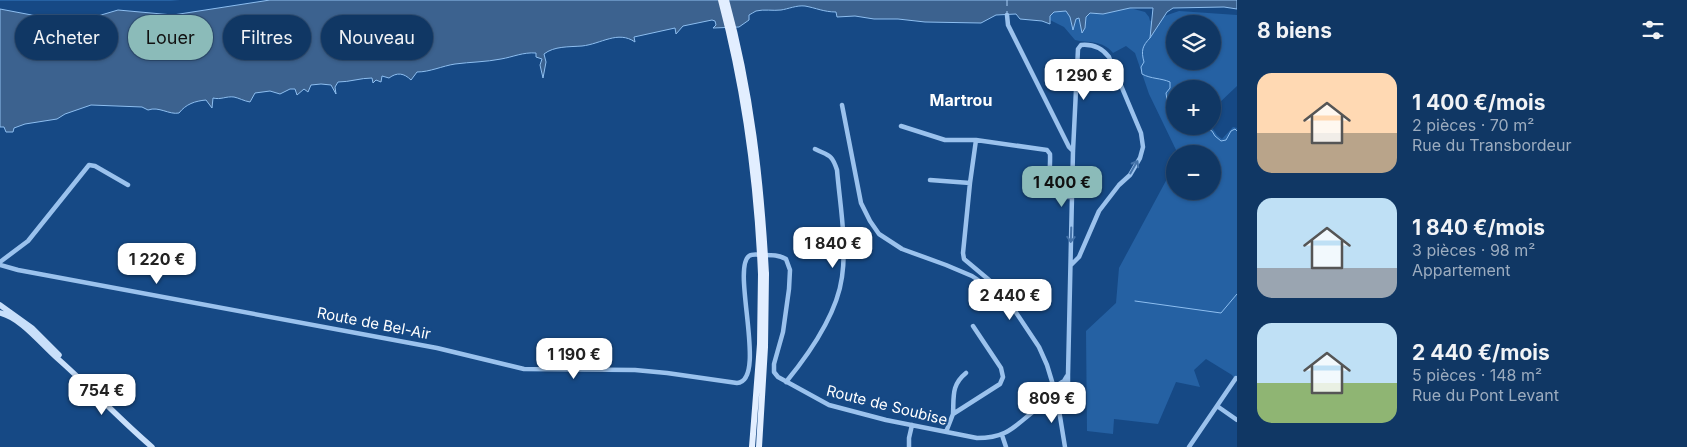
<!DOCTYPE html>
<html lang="fr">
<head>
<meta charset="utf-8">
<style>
  body { margin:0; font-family:Inter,sans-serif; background:#1e426d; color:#f1f3f6; height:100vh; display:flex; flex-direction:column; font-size:19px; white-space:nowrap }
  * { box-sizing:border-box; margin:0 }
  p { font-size:16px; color:#9cacbf }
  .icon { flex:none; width:28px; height:28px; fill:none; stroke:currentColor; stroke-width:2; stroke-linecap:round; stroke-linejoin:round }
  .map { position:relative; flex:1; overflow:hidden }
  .panel { display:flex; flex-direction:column; background:#103764; width:450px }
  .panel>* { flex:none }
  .guide { position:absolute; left:15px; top:15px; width:475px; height:45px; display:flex; gap:10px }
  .buttons { position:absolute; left:1166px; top:15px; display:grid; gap:10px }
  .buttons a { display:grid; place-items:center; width:55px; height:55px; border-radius:50%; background:#103764; box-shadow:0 1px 4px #0004,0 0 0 1px #305178; font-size:25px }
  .price { position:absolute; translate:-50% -42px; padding:0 11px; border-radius:10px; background:#fff; color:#222; font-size:16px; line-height:32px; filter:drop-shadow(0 1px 2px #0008) }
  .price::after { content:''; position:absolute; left:50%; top:30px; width:15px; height:11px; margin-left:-8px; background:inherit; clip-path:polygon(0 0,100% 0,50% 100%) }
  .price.active { background:#8bbbb9; color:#111 }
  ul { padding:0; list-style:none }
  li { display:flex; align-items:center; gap:15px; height:125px; padding:0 20px }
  li span { display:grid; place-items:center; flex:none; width:140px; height:100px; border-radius:15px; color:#555 }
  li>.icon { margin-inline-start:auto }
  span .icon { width:60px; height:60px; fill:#fffc; stroke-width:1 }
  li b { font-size:21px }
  h2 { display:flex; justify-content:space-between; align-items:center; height:60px; padding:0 20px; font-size:21px }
  .chip { padding:0 18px; border-radius:22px; background:#103764; box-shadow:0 1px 4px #0004,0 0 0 1px #305178; font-size:18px; line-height:45px }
  .chip.active { background:#8bbbb9; color:#111 }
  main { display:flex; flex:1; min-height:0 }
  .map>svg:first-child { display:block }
  .green { fill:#2561a3; fill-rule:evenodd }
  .water { fill:#3c628f; stroke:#8dbef0 }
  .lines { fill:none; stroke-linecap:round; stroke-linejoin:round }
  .stream { stroke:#8dbef0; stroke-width:1 }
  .ferry { stroke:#a7ccf5; stroke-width:1; stroke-dasharray:6 5; stroke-linecap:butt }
  .street { stroke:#9bc2ed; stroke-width:4.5 }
  .secondary { stroke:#c8dffa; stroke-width:5.5 }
  .primary { stroke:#e2eeff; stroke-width:6 }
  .primary-bridge { stroke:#e2eeff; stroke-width:6 }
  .oneway { stroke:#4573a9 }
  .labels { text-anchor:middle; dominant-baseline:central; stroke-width:4.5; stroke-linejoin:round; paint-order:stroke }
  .street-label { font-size:15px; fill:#fff; stroke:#164985 }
  .neighbourhood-label { font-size:16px; font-weight:bold; fill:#fff; stroke:#164985 }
</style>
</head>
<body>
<main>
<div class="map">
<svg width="1237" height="447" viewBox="0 0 1237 447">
  <rect width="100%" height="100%" fill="#164985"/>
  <!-- green -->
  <path class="green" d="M0,0H180L171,1H0Z
    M1130,8L1145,12L1149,17L1150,21L1179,11L1237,15V86L1217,105L1213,129L1217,135L1222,139L1233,127L1237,128V382L1232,375L1206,359L1194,370L1200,387L1176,382L1158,424L1114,419L1113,434L1087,431L1086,331L1116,303L1119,268L1175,164V191H1212V154H1178L1149,94L1135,53L1126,46L1113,53C1103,40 1088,43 1075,40L1064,27L1050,20V16L1054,12L1066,11L1070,17L1073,29L1076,18H1079L1082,33L1085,28L1086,17L1090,13L1103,14ZM1175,24H1212V61H1175ZM1175,89H1212V126H1175Z"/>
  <!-- water -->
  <path class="water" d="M270,0H1237V9L1224,7L1173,8L1167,12L1150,38L1153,8H1130L1103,14L1090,13L1086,17L1085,28L1082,33L1079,18L1076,19L1073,30L1070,17L1066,11L1054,12L1050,16V24L1042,21L1020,19L1016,14L996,15L981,23L925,22L898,19H874L855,16L837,17L836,12C824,12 816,8 805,6C797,5 788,9 781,10C773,11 764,9 756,11C754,12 751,14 749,15V20L739,27L713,28L716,25L715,21L712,20L683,26L676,34L675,28L634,37L635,42C618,30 601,44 582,46C569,47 554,46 544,54L546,62L543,78L540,65L542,59L536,57V53C523,52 513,57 501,59C486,62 470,62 455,64C442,66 430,72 417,72L411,80C404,73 397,72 389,78L382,76L381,82L376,80L373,83L372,78C360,78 350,82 338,82L335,87L336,94L331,85L321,84L311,85L308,92L304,89L297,95L295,89H290L280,94L270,91L255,93L250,102C244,101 239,98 234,97C226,96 221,100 213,98L212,108L206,100C195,101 186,104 179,113C169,115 159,106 148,110L142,107L91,105L65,114L57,119L25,124L14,128L13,132H6L4,127H0V9L74,23L118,10L173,15Z"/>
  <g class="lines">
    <!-- stream -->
    <path class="stream" d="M1150,38C1142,46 1141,51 1144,62L1141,67L1142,74C1151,79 1161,78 1170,82V88L1166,93L1167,100L1172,103L1175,102
      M1203,126L1212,131L1215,136L1221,141L1226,140L1231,131L1235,129L1237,131
      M1135,301L1221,313L1237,294"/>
    <!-- ferry -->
    <path class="ferry" d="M1007,0V14"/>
    <!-- street -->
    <path class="street" d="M1007,15L1008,25L1069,147L1073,151
      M842,105L861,203L870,221L879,234L902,249L946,265L972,276L1005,298
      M901,126L945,140H976L1047,150L1050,154C1051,173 1043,199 1072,197
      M976,140L970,183L963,253L964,259L1001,290L1039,347L1047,365L1057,398L1065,447
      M930,180L970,183
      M0,262L28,241L89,165L95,166L128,185
      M0,265L18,270L437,348L524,369L635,370L667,373L737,383C768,381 731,269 749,256C753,253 759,255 764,255C772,255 779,255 786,259L790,270L789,289L783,332L774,364V372L778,377L829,405L886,420L977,438C1009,438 1015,425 1038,408C1051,399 1057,399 1068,385V375L1073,151L1078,49L1081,45C1092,44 1102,48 1109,57L1141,133L1143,147L1140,158L1130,175L1119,185L1099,211L1079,257L1071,265
      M786,382C809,354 837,314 842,277C847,242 840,205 837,170C832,154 829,156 815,149
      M1217,406L1237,420
      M1038,408L1048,391L1064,381L1067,376
      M953,414C954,397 951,385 966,373
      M946,432L953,414L1000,384L1003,377L1001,368L973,326
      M1002,435L1006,447
      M909,447V438L912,425
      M1189,447L1236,378"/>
    <!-- secondary -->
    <path class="secondary" d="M0,305L32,328L59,355
      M0,313C21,318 41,344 57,358C90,387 119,419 152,447"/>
    <!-- primary -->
    <path class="primary" d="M752,447L760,344L761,274
      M759,447L765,347L766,274"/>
    <!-- primary-bridge -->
    <path class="primary-bridge" d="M721,0C745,90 757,181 761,274
      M726,0C751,90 761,182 766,274"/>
  </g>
  <!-- one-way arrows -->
  <defs><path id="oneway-shaft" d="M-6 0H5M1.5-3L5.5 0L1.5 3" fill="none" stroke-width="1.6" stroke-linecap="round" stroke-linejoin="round" transform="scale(1.25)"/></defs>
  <g class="oneway">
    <use href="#oneway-shaft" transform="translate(1134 167) rotate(-60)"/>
    <use href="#oneway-shaft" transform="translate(1071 235) rotate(92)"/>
  </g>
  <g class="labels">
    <!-- street labels -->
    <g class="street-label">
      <text transform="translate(374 323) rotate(11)">Route de Bel-Air</text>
      <text transform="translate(887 405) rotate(14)">Route de Soubise</text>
    </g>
    <!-- neighbourhood labels -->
    <g class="neighbourhood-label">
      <text x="961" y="100">Martrou</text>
    </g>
  </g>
</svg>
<div class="buttons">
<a><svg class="icon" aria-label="layers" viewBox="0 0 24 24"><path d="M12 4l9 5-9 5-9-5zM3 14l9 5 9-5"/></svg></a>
<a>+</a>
<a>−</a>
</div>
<b class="price" style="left:1084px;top:101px">1 290 €</b>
<b class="price active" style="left:1062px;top:208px">1 400 €</b>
<b class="price" style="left:833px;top:269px">1 840 €</b>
<b class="price" style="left:157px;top:285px">1 220 €</b>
<b class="price" style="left:1010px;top:321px">2 440 €</b>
<b class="price" style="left:574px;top:380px">1 190 €</b>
<b class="price" style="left:102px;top:416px">754 €</b>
<b class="price" style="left:1052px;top:424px">809 €</b>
<div class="guide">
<a class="chip">Acheter</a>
<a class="chip active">Louer</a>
<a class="chip">Filtres</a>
<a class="chip">Nouveau</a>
</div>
</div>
<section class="panel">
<h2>8 biens<svg class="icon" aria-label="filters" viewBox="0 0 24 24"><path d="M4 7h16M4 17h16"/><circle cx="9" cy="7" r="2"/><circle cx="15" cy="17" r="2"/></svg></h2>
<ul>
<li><span style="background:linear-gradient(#ffd9b3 60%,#b9a48a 0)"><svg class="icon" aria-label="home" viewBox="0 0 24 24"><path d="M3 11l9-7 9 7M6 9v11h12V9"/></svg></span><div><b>1 400 €/mois</b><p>2 pièces · 70 m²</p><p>Rue du Transbordeur</p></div></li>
<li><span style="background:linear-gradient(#bfe0f5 70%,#9aa5b1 0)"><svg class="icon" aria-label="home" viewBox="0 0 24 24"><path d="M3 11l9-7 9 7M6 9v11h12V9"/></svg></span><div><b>1 840 €/mois</b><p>3 pièces · 98 m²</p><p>Appartement</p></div></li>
<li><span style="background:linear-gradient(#bfe0f5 60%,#8fb573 0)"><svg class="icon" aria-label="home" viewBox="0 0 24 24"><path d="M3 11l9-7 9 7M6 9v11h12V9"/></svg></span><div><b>2 440 €/mois</b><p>5 pièces · 148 m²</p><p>Rue du Pont Levant</p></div></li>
</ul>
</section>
</main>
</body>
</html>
